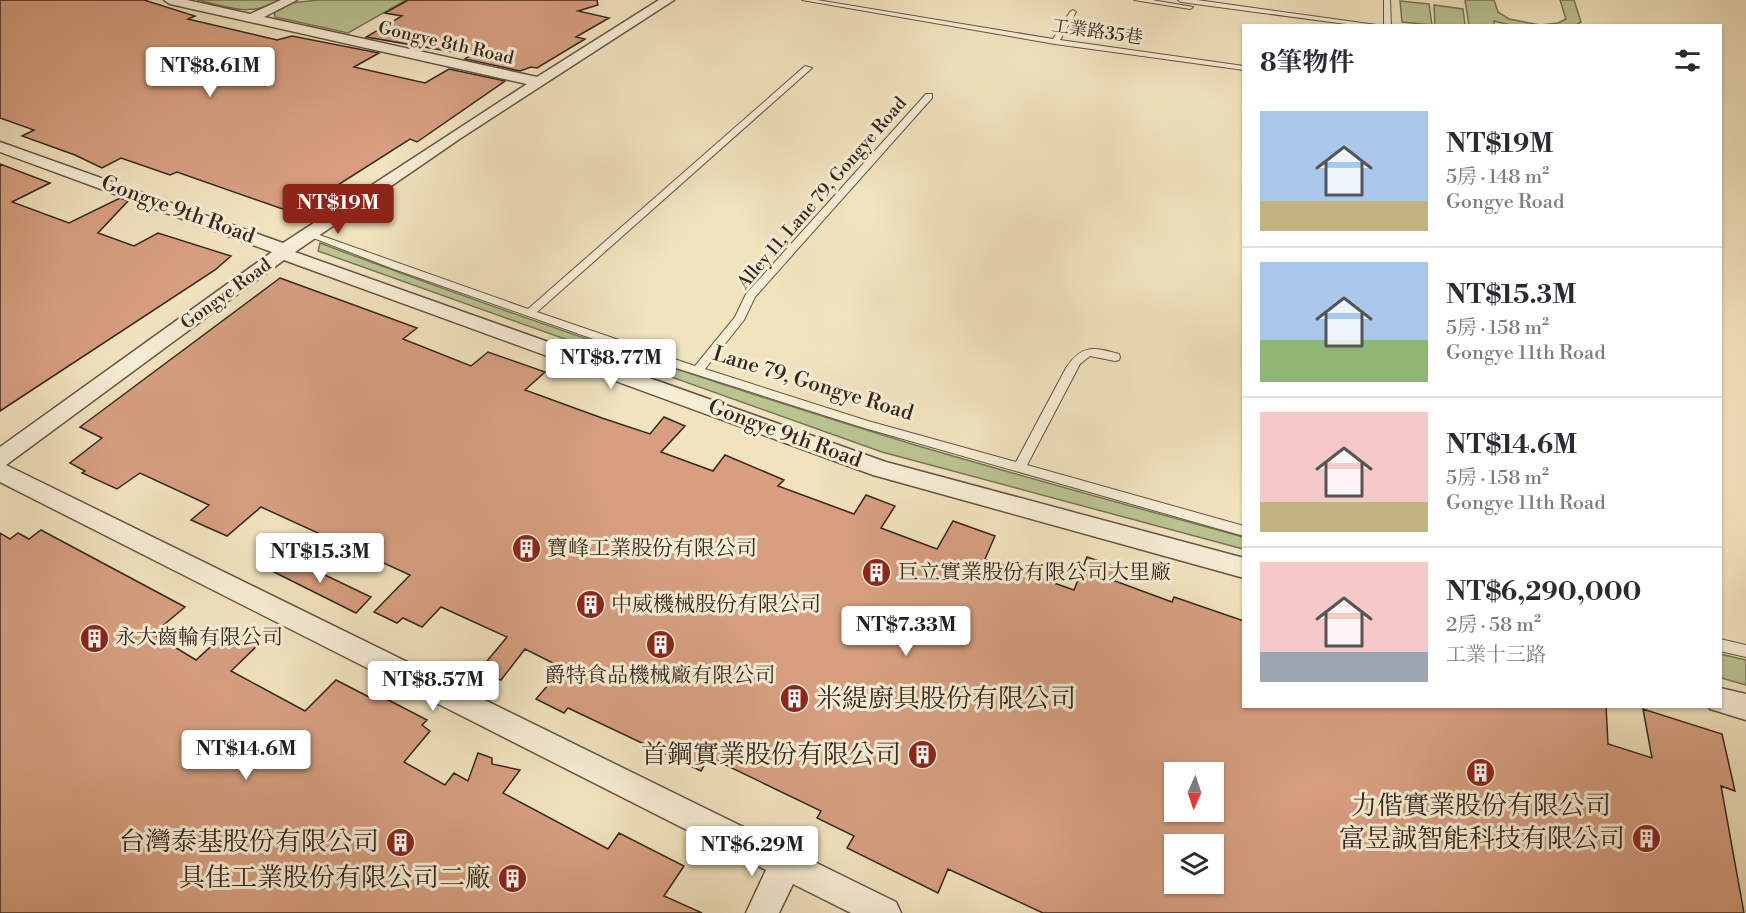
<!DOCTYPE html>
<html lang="zh-TW">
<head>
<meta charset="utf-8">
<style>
  body { margin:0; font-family:"Libre Bodoni","Noto Serif TC",serif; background:#f2f2f3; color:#2b2b33; height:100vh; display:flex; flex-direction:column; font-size:22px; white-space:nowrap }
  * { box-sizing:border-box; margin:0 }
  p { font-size:20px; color:#7c7c81 }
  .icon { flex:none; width:33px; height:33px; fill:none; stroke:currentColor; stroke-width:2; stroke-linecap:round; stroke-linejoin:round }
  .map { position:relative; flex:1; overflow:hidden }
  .drawer { position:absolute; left:1242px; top:24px; width:480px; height:684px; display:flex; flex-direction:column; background:#fff; border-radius:0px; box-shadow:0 2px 4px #0004 }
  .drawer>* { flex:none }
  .needle { width:39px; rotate:183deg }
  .tools { position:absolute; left:1164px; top:762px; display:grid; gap:12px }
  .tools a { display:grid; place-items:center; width:60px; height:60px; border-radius:0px; background:#fff; box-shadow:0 2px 4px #0004; font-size:30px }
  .price { position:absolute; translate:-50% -51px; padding:0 14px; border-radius:6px; background:#fff; color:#222; font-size:20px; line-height:39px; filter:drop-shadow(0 2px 3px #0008) }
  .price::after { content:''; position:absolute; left:50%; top:36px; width:18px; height:14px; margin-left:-9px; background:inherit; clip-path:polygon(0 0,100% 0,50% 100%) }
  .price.current { background:#8f2418; color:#fff }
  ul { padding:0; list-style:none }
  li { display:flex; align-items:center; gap:18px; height:150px; padding:0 18px }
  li+li { border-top:2px solid #e1e1e2 }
  li span { display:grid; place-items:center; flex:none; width:168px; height:120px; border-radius:0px; color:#555 }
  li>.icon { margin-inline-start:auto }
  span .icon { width:72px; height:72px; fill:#fffc; stroke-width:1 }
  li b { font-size:26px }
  h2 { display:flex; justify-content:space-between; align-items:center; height:72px; padding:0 18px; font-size:26px }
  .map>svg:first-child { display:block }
  .green { fill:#b9c491; stroke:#767557; stroke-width:1.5 }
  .building { fill:#d79f80; stroke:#34261d; stroke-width:1.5; fill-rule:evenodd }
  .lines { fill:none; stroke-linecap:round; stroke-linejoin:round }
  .service-casing { stroke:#635545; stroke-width:2 }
  .minor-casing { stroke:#635545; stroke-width:3 }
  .service { fill:#f6edd5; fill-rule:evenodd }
  .minor { fill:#f6edd5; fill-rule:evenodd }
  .labels { text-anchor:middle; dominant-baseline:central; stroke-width:6; stroke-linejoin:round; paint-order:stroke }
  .far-street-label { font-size:18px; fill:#34261d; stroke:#f6edd5 }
  .street-label { font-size:21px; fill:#34261d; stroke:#f6edd5 }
  .poi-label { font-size:21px; fill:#34261d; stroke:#f6edd5; text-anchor:start }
  .near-poi-label { font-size:26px; fill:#34261d; stroke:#f6edd5; text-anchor:end }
</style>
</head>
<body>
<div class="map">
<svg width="1746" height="913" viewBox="0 0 1746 913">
  <rect width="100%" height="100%" fill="#f1e3be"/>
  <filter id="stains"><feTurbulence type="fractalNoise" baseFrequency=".00333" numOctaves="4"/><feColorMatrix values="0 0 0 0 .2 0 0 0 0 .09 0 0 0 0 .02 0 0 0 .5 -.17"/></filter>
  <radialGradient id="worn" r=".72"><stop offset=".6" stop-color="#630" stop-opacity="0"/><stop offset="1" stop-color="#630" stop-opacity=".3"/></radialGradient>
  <!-- green -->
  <path class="green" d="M197,0H282C248,17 232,8 197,0Z
    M319,0H406L348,33L275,17L274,11L290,3Z
    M1465,0H1494L1498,12L1509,19L1540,25H1510L1494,21V25H1469Z
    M1560,0H1574L1581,22L1576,25H1541L1558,23L1566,19Z
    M1400,1L1429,4L1432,25L1402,22Z
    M1434,5L1463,9L1465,25H1435Z
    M320,243C516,317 715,384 915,445C1024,477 1134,507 1243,537V549L882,452L318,251Z
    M1720,654L1746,660V685L1721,678Z"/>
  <!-- building -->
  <path class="building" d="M0,0H144L195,16L188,19L277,40L292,36L379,53L354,67L425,83L449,69L505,81L417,142L410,139L294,213L177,172L170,175L121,158L102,168L75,155L22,136L34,130L0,118Z
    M408,0H597L598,5L578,11L609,18L576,37L585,39L537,68L531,67L520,71L465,59L471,55L366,37L402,16L385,13Z
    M0,164L50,183L12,202L69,223L120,198L128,201L98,233L134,246L158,233L231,256L215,270L0,411Z
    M280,278L417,328L403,339L471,366L488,352L545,372L525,390L602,418L650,434L664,417L685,426L661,452L713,471L725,455L784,480L778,486L854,514L866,495L895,506L881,528L937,549L953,521L995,536L985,559L1074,590L1087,557L1119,568L1115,581L1172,602L1174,597L1244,621V706H1606L1608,744L1652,758L1643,709L1722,734L1735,791L1721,786L1744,913H1043L948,869L938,893L847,848L854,836L817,818L821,811L709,757L701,771L568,708L564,713L536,699L563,668L525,649L501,680L478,672L507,637L441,607L422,627L403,618L397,623L374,612L410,575L261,507L227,536L191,520L209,505L140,473L117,489L82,473L85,471L70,463L102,438L80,427ZM1174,772H1214V812H1174ZM1174,844H1214V884H1174Z
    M41,530L185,607L153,634L196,660L230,629L259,644L231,671L305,711L336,680L369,697L373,692L427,720L422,725L430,731L404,762L445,785L454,773L468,781L478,753L492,758V764L520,770L503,793L608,849L619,833L684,866L664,896L702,913H0V533L10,539L18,533L29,539Z
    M283,555L371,597L356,613L268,569Z"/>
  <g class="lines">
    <defs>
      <path id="service" d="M802,0H817L1053,39L1070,12L1073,10L1076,12L1060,40L1244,66V70L1055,44Z
        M1134,0H1152L1193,7L1190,9Z
        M1178,0H1197L1384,26H1361L1181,2Z
        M1384,0H1390L1391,26H1384Z
        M805,66L812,68L537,312L695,366L735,317L746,294L926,94H932V98L755,297L744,320L705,369L868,421L1016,462L1066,368C1082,344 1093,347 1119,354L1120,357L1119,360L1115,361L1090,356L1080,364L1027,465L1244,526V536L861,427L676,368L391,268L303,234L308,231L311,232L528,309Z
        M1720,639L1746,645V657L1720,651Z"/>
      <path id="minor" d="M164,0H187L250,14L281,0H297L264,17L537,77L659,0H674L461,138L295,252L886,462L1244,558V578L873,475L284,260L6,465L896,902L901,913H851L793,884L779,913H746L766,870L0,482V447L272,252L0,152V142L283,243L527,84L170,4Z
        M1720,688L1746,694V720L1710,709L1709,706H1720Z"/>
    </defs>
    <!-- service casing -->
    <use href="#service" class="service-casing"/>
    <!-- minor casing -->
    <use href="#minor" class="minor-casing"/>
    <!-- service -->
    <use href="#service" class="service"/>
    <!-- minor -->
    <use href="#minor" class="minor"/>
  </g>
  <!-- icons -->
  <defs>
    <symbol id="building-disc" viewBox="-11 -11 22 22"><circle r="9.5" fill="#8f2418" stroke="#f6edd5"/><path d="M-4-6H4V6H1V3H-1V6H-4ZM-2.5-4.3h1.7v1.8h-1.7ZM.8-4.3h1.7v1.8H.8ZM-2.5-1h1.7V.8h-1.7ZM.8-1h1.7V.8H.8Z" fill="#fff"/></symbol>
  </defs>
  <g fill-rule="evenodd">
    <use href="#building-disc" x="510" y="532" width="33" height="33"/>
    <use href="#building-disc" x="860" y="556" width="33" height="33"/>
    <use href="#building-disc" x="574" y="588" width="33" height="33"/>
    <use href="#building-disc" x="78" y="622" width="33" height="33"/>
    <use href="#building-disc" x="644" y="628" width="33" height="33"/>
    <use href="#building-disc" x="778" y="682" width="33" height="33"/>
    <use href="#building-disc" x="906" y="738" width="33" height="33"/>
    <use href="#building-disc" x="1464" y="756" width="33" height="33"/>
    <use href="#building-disc" x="1630" y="822" width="33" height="33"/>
    <use href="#building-disc" x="384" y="826" width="33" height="33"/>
    <use href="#building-disc" x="496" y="862" width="33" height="33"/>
  </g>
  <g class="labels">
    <!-- far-street labels -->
    <g class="far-street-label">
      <text transform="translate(1097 32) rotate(8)">工業路35巷</text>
      <text transform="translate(446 43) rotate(13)">Gongye 8th Road</text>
      <text transform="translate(822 193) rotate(-49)">Alley 11, Lane 79, Gongye Road</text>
      <text transform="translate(226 294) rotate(-36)">Gongye Road</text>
    </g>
    <!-- street labels -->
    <g class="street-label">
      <text transform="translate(178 210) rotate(20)">Gongye 9th Road</text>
      <text transform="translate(813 384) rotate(17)">Lane 79, Gongye Road</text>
      <text transform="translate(785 434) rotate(20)">Gongye 9th Road</text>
    </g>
    <!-- poi labels -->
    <g class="poi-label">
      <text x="547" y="549">寶峰工業股份有限公司</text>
      <text x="898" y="573">巨立實業股份有限公司大里廠</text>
      <text x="611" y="605">中威機械股份有限公司</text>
      <text x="115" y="638">永大齒輪有限公司</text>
      <text x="660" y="676" text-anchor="middle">爵特食品機械廠有限公司</text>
    </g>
    <!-- near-poi labels -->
    <g class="near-poi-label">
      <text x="816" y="699" text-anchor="start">米緹廚具股份有限公司</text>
      <text x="901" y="755">首鋼實業股份有限公司</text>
      <text x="1481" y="806" text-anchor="middle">力偕實業股份有限公司</text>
      <text x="1625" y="839">富昱誠智能科技有限公司</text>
      <text x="379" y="842">台灣泰基股份有限公司</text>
      <text x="491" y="878">具佳工業股份有限公司二廠</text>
    </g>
  </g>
  <rect width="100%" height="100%" filter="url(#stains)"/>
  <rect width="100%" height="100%" fill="url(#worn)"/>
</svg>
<div class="tools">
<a><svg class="needle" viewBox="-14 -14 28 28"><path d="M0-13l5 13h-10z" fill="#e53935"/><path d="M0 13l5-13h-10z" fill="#7c7c81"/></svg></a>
<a><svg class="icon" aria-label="layers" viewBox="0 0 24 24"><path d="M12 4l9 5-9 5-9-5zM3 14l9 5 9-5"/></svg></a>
</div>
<b class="price" style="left:210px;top:98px">NT$8.61M</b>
<b class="price current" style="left:338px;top:235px">NT$19M</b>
<b class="price" style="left:611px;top:390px">NT$8.77M</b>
<b class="price" style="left:320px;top:584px">NT$15.3M</b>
<b class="price" style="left:906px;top:657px">NT$7.33M</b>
<b class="price" style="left:433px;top:712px">NT$8.57M</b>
<b class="price" style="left:246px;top:781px">NT$14.6M</b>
<b class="price" style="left:752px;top:877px">NT$6.29M</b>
<section class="drawer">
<h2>8筆物件<svg class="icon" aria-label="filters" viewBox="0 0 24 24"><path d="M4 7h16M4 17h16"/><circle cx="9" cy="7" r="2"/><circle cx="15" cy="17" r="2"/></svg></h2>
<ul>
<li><span style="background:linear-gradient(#a9c7e8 75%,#c2b280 0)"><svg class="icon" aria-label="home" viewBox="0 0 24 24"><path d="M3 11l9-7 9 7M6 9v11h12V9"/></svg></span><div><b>NT$19M</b><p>5房 · 148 m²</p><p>Gongye Road</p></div></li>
<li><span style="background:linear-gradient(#a9c7e8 65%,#8fb573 0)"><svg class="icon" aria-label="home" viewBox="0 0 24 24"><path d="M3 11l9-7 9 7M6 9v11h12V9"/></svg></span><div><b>NT$15.3M</b><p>5房 · 158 m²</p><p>Gongye 11th Road</p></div></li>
<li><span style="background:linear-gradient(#f6c9c9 75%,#c2b280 0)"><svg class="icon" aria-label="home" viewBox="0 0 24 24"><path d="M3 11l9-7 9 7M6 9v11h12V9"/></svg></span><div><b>NT$14.6M</b><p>5房 · 158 m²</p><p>Gongye 11th Road</p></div></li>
<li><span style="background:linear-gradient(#f6c9c9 75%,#9aa5b1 0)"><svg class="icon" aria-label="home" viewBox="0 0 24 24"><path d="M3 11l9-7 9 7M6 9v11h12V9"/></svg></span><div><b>NT$6,290,000</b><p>2房 · 58 m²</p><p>工業十三路</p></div></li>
</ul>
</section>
</div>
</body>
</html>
